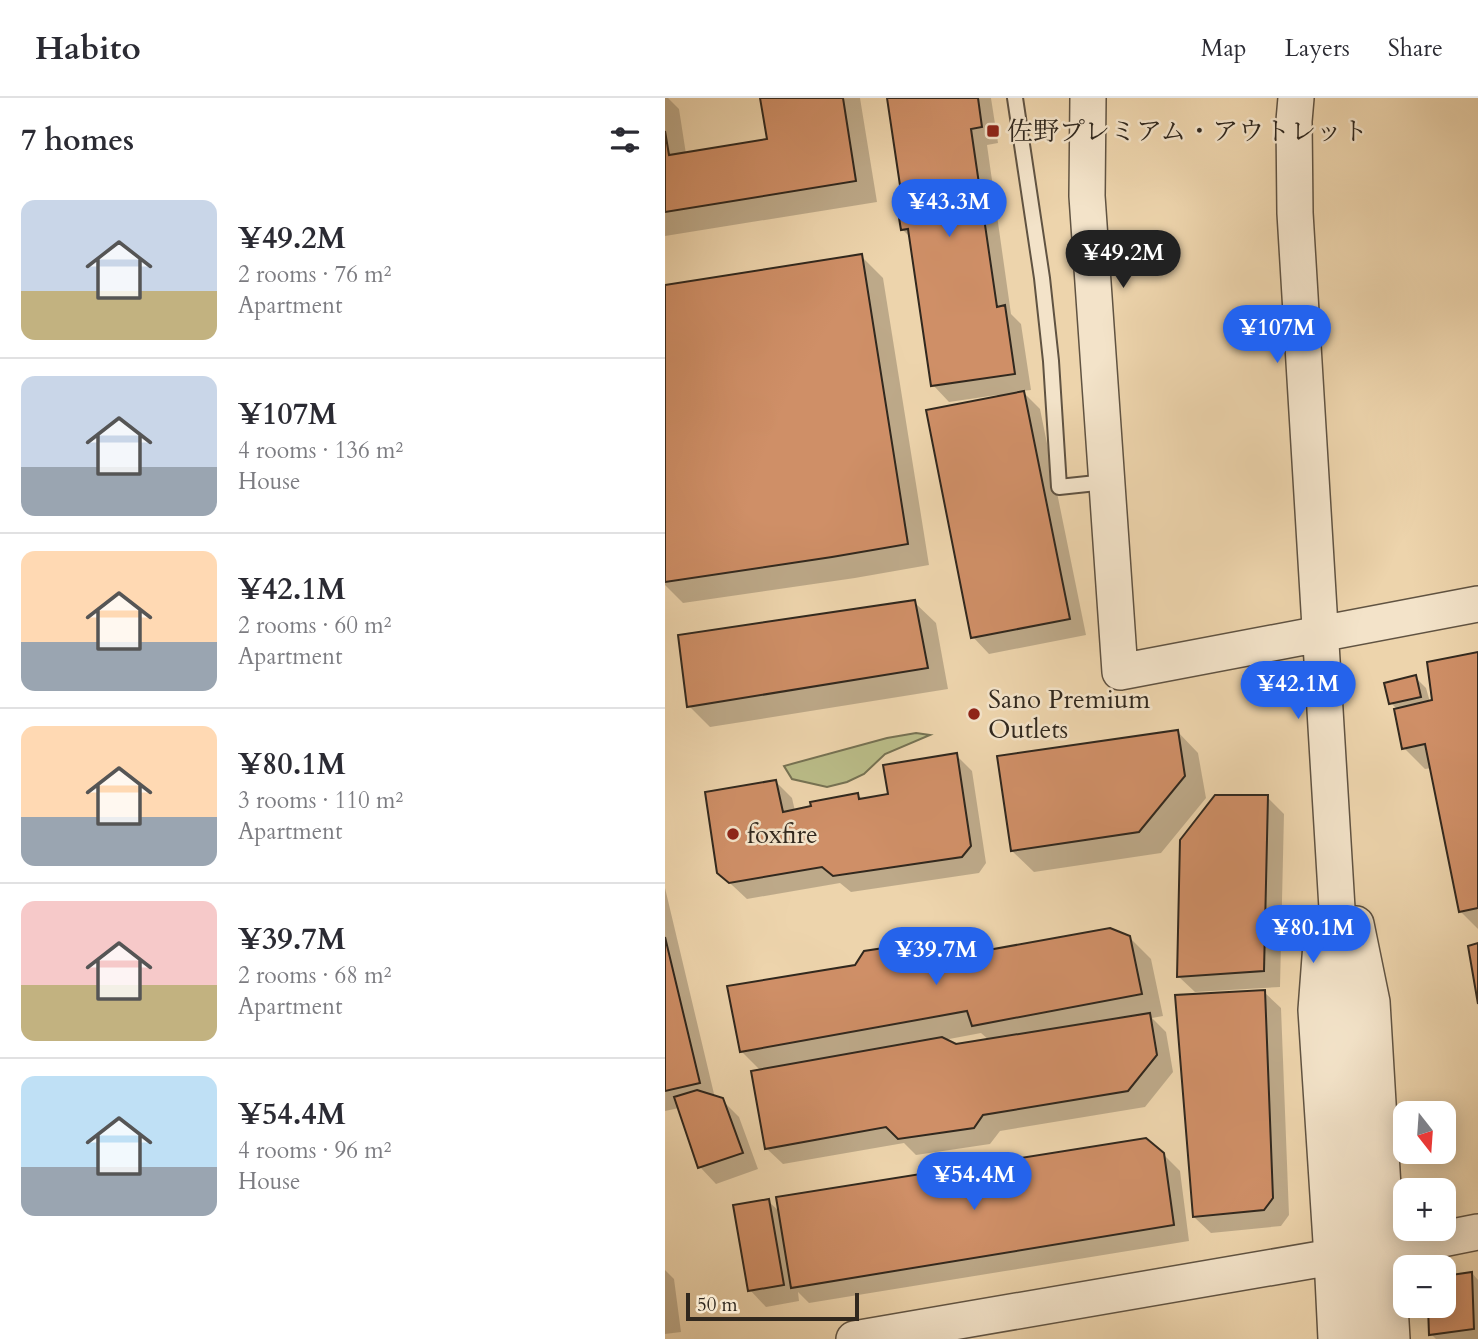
<!DOCTYPE html>
<html lang="en">
<head>
<meta charset="utf-8">
<style>
  body { margin:0; font-family:Cardo,"Noto Serif JP",serif; background:#f2f2f3; color:#2b2b33; height:100vh; display:flex; flex-direction:column; font-size:26px; white-space:nowrap }
  * { box-sizing:border-box; margin:0 }
  p { font-size:23px; color:#7c7c81 }
  .icon { flex:none; width:38px; height:38px; fill:none; stroke:currentColor; stroke-width:2; stroke-linecap:round; stroke-linejoin:round }
  .map { position:relative; flex:1; overflow:hidden }
  .details { display:flex; flex-direction:column; background:#fff; width:665px }
  .details>* { flex:none }
  .needle { width:46px; rotate:163deg }
  .fabs { position:absolute; left:728px; top:1003px; display:grid; gap:14px }
  .fabs a { display:grid; place-items:center; width:63px; height:63px; border-radius:14px; background:#fff; box-shadow:0 4px 18px #0003; font-size:35px }
  .scale { position:absolute; left:21px; bottom:18px; width:173px; box-sizing:border-box; padding-left:7px; border:4px solid #31281e; border-top:0; font-size:19px; line-height:24px; white-space:nowrap; color:#31281e; -webkit-text-stroke:5px #f3e3c9; paint-order:stroke }
  .price { position:absolute; translate:-50% -60px; padding:0 16px; border-radius:24px; background:#2563eb; color:#fff; font-size:23px; line-height:46px; filter:drop-shadow(0 2px 4px #0008) }
  .price::after { content:''; position:absolute; left:50%; top:42px; width:21px; height:16px; margin-left:-10px; background:inherit; clip-path:polygon(0 0,100% 0,50% 100%) }
  .price.on { background:#222; color:#fff }
  ul { padding:0; list-style:none }
  li { display:flex; align-items:center; gap:21px; height:175px; padding:0 21px }
  li+li { border-top:2px solid #e1e1e2 }
  li span { display:grid; place-items:center; flex:none; width:196px; height:140px; border-radius:14px; color:#555 }
  li>.icon { margin-inline-start:auto }
  span .icon { width:84px; height:84px; fill:#fffc; stroke-width:1 }
  li b { font-size:30px }
  h2 { display:flex; justify-content:space-between; align-items:center; height:84px; padding:0 21px; font-size:30px }
  header { display:flex; align-items:center; gap:42px; box-sizing:border-box; height:98px; padding:0 35px; background:#fff; border-bottom:2px solid #e1e1e2 }
  header strong { font-size:33px }
  nav { display:flex; gap:38px; margin-inline-start:auto; font-size:24px }
  main { display:flex; flex:1; min-height:0 }
  .map>svg:first-child { display:block }
  .green { fill:#babc88; stroke:#767253; stroke-width:2 }
  .shadow { fill:#0003; fill-rule:evenodd }
  .building { fill:#cf8f67; stroke:#31281e; stroke-width:2 }
  .lines { fill:none; stroke-linecap:round; stroke-linejoin:round }
  .service-casing { stroke:#605342; stroke-width:18 }
  .tertiary-casing { stroke:#605342; stroke-width:38 }
  .service { stroke:#f3e3c9; stroke-width:14 }
  .tertiary { stroke:#f3e3c9; stroke-width:35 }
  .poi-dot { fill:#8f2418; stroke:#f3e3c9; stroke-width:2.5 }
  .labels { text-anchor:middle; dominant-baseline:central; stroke-width:5; stroke-linejoin:round; paint-order:stroke }
  .poi-label { font-size:26px; fill:#31281e; stroke:#f3e3c9; text-anchor:start }
</style>
</head>
<body>
<header>
<strong>Habito</strong>
<nav><a>Map</a><a>Layers</a><a>Share</a></nav>
</header>
<main>
<section class="details">
<h2>7 homes<svg class="icon" aria-label="filters" viewBox="0 0 24 24"><path d="M4 7h16M4 17h16"/><circle cx="9" cy="7" r="2"/><circle cx="15" cy="17" r="2"/></svg></h2>
<ul>
<li><span style="background:linear-gradient(#c9d6e8 65%,#c2b280 0)"><svg class="icon" aria-label="home" viewBox="0 0 24 24"><path d="M3 11l9-7 9 7M6 9v11h12V9"/></svg></span><div><b>¥49.2M</b><p>2 rooms · 76 m²</p><p>Apartment</p></div></li>
<li><span style="background:linear-gradient(#c9d6e8 65%,#9aa5b1 0)"><svg class="icon" aria-label="home" viewBox="0 0 24 24"><path d="M3 11l9-7 9 7M6 9v11h12V9"/></svg></span><div><b>¥107M</b><p>4 rooms · 136 m²</p><p>House</p></div></li>
<li><span style="background:linear-gradient(#ffd9b3 65%,#9aa5b1 0)"><svg class="icon" aria-label="home" viewBox="0 0 24 24"><path d="M3 11l9-7 9 7M6 9v11h12V9"/></svg></span><div><b>¥42.1M</b><p>2 rooms · 60 m²</p><p>Apartment</p></div></li>
<li><span style="background:linear-gradient(#ffd9b3 65%,#9aa5b1 0)"><svg class="icon" aria-label="home" viewBox="0 0 24 24"><path d="M3 11l9-7 9 7M6 9v11h12V9"/></svg></span><div><b>¥80.1M</b><p>3 rooms · 110 m²</p><p>Apartment</p></div></li>
<li><span style="background:linear-gradient(#f6c9c9 60%,#c2b280 0)"><svg class="icon" aria-label="home" viewBox="0 0 24 24"><path d="M3 11l9-7 9 7M6 9v11h12V9"/></svg></span><div><b>¥39.7M</b><p>2 rooms · 68 m²</p><p>Apartment</p></div></li>
<li><span style="background:linear-gradient(#bfe0f5 65%,#9aa5b1 0)"><svg class="icon" aria-label="home" viewBox="0 0 24 24"><path d="M3 11l9-7 9 7M6 9v11h12V9"/></svg></span><div><b>¥54.4M</b><p>4 rooms · 96 m²</p><p>House</p></div></li>
</ul>
</section>
<div class="map">
<svg width="813" height="1241" viewBox="0 0 813 1241">
  <rect width="100%" height="100%" fill="#edd4ac"/>
  <filter id="stains"><feTurbulence type="fractalNoise" baseFrequency=".00286" numOctaves="4"/><feColorMatrix values="0 0 0 0 .2 0 0 0 0 .09 0 0 0 0 .02 0 0 0 .5 -.17"/></filter>
  <radialGradient id="worn" r=".72"><stop offset=".6" stop-color="#630" stop-opacity="0"/><stop offset="1" stop-color="#630" stop-opacity=".3"/></radialGradient>
  <!-- green -->
  <path class="green" d="M251,635L265,637L220,656L199,676L182,684L162,689L127,681L119,668L222,640Z"/>
  <!-- shadow -->
  <path class="shadow" d="M0,0H3L14,11L21,56L104,42L97,0H195L212,104L0,138Z
    M224,0H326L333,45L322,47L346,216L356,226L366,292L357,293L375,311L421,537L324,556L308,539L333,300L332,297L284,304L268,287L246,140L237,131L238,95Z
    M196,158L218,180L264,467L190,480L18,505L0,487V189Z
    M249,504L271,525L283,591L45,629L24,608Z
    M813,556V831L796,814L767,670L760,671L739,650L731,610L726,605L750,579L761,590L765,604L769,603Z
    M512,633L533,655L541,700L496,755L369,774L347,753Z
    M291,657L307,673L321,765L314,775L186,794L175,785L82,801L53,774L111,684L127,700L130,713L193,697L198,702L225,697Z
    M602,699L619,716L615,889L530,894L513,878Z
    M0,790L50,1000L57,1002L74,1019L93,1071L51,1086L35,1069L14,1010L0,1013Z
    M464,839L486,861L498,918L487,920L501,934L508,974L480,1009L335,1033L325,1046L251,1057L239,1045L118,1066L101,1050L96,973L76,953L301,858ZM316,935L325,943L291,948L279,942Z
    M599,894L616,910L624,1117L616,1128L546,1135L529,1119Z
    M498,1056L515,1073L524,1143L144,1205L133,1194L134,1203L101,1209L85,1192L103,1103L115,1114Z
    M0,1172L9,1181L16,1234L0,1236Z
    M807,1175L813,1182V1241H771L766,1236L765,1208H779V1180Z"/>
  <!-- building -->
  <path class="building" d="M95,0H178L191,83L0,114V33L4,57L102,41Z
    M222,0H313L317,29L306,31L332,209L340,207L350,276L266,288L243,131L236,132L230,95L236,94Z
    M197,156L243,446L167,459L0,484V187Z
    M359,293L405,521L306,540L261,312Z
    M250,502L263,570L22,609L13,537Z
    M813,554V810L794,814L760,646L737,651L729,611L767,602L762,564Z
    M751,577L756,599L724,606L719,585Z
    M513,632L520,678L474,734L346,753L332,658Z
    M292,655L306,748L297,759L168,778L157,769L64,785L52,775L40,694L111,682L118,714L146,708L145,704L193,695L194,701L223,696L218,667Z
    M550,697H603L599,873L512,879L515,742Z
    M445,830L465,838L477,896L307,928L302,913L75,954L62,888L190,867L199,853L285,840L301,856Z
    M0,839L35,985L0,993Z
    M813,845V906L803,848Z
    M600,892L608,1100L599,1112L528,1119L510,897Z
    M485,915L492,957L463,993L318,1017L309,1030L233,1041L221,1029L100,1051L86,973L277,939L291,946Z
    M32,992L58,1000L78,1055L33,1070L9,999Z
    M481,1040L499,1055L509,1127L126,1190L111,1099Z
    M104,1101L119,1187L83,1193L68,1107Z
    M807,1174L809,1231L764,1237L763,1208H779V1178Z"/>
  <g class="lines">
    <defs>
      <path id="service" d="M350,0L377,180L386,263L394,389L441,384"/>
      <path id="tertiary" d="M423,0L422,98L455,574L813,506
        M631,0L629,23L630,115L698,1241
        M691,826L707,904L727,1241
        M656,846L651,912L667,1159L671,1241
        M722,1152L813,1134
        M189,1241L667,1159"/>
    </defs>
    <!-- service casing -->
    <use href="#service" class="service-casing"/>
    <!-- tertiary casing -->
    <use href="#tertiary" class="tertiary-casing"/>
    <!-- service -->
    <use href="#service" class="service"/>
    <!-- tertiary -->
    <use href="#tertiary" class="tertiary"/>
  </g>
  <!-- markers -->
  <g class="poi-dot">
    <rect x="321" y="26" width="14" height="14" rx="3.5"/>
    <circle cx="309" cy="616" r="7"/>
    <circle cx="68" cy="736" r="7"/>
  </g>
  <g class="labels">
    <!-- poi labels -->
    <g class="poi-label">
      <text x="342" y="33">佐野プレミアム・アウトレット</text>
      <text x="323" y="601">Sano Premium<tspan x="323" dy="30">Outlets</tspan></text>
      <text x="82" y="736">foxfire</text>
    </g>
  </g>
  <rect width="100%" height="100%" filter="url(#stains)"/>
  <rect width="100%" height="100%" fill="url(#worn)"/>
</svg>
<div class="fabs">
<a><svg class="needle" viewBox="-14 -14 28 28"><path d="M0-13l5 13h-10z" fill="#e53935"/><path d="M0 13l5-13h-10z" fill="#7c7c81"/></svg></a>
<a>+</a>
<a>−</a>
</div>
<div class="scale">50 m</div>
<b class="price" style="left:284px;top:141px">¥43.3M</b>
<b class="price on" style="left:458px;top:192px">¥49.2M</b>
<b class="price" style="left:612px;top:267px">¥107M</b>
<b class="price" style="left:633px;top:623px">¥42.1M</b>
<b class="price" style="left:648px;top:867px">¥80.1M</b>
<b class="price" style="left:271px;top:889px">¥39.7M</b>
<b class="price" style="left:309px;top:1114px">¥54.4M</b>
</div>
</main>
</body>
</html>
